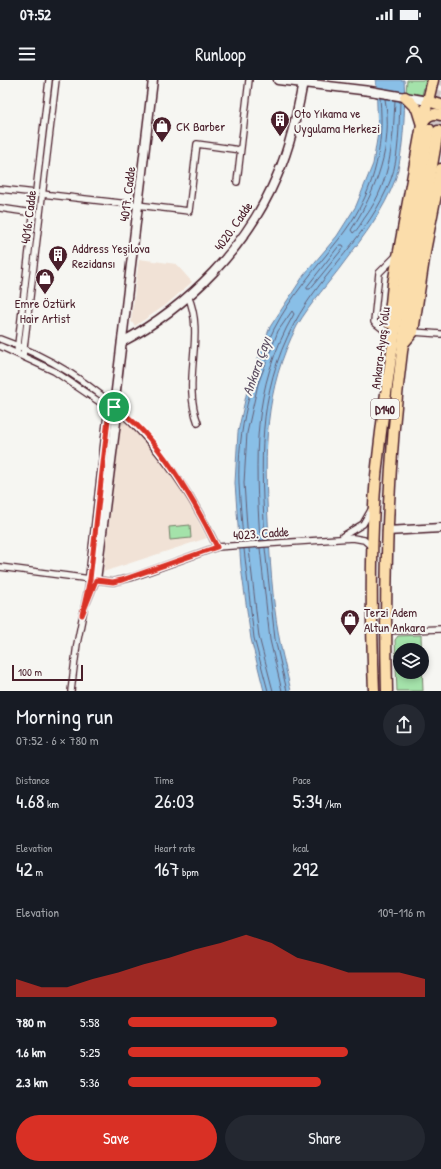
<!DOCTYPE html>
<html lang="en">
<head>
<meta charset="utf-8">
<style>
	:root { --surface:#171b24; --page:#242831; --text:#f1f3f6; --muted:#9ea1a6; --accent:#d93025 }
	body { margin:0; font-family:"Patrick Hand",sans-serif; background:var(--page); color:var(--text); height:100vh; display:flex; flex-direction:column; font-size:15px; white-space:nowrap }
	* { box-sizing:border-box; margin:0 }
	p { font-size:13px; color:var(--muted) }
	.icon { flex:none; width:22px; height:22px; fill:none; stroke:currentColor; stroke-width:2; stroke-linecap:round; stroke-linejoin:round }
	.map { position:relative; height:611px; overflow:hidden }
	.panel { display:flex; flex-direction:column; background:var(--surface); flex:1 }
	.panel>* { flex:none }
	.buttons { position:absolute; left:393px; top:563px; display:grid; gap:8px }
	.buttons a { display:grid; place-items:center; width:36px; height:36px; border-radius:50%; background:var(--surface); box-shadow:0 2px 6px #0003; font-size:20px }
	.scale { position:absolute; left:12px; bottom:10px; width:71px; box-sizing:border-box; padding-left:4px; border:2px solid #4a1f2b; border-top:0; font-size:11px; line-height:14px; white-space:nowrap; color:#4a1f2b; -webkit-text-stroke:3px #f6f6f2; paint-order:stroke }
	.pin { position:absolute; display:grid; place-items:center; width:34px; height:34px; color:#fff; margin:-17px; border:2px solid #fff; border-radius:50%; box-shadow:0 1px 4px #0007 }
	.round { display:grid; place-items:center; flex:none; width:42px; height:42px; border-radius:21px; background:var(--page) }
	.head { display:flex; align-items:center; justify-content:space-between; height:68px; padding:0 16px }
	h1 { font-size:22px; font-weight:600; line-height:30px }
	.metrics { display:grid; grid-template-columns:repeat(3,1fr); gap:6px; height:68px; padding:4px 16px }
	.metrics div { display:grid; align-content:center }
	.metrics b { font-size:20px; font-weight:600 }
	.metrics small { font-size:11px; font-weight:400 }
	.metrics p { font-size:11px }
	.chart { height:112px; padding:8px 16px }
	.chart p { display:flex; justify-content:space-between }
	.chart svg { width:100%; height:72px; margin-top:4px; fill:var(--accent); opacity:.7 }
	.cta { display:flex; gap:8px; margin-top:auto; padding:8px 16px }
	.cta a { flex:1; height:46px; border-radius:24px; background:var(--accent); color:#fff; font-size:16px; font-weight:600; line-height:46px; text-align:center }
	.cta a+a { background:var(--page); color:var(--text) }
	ul { padding:0 16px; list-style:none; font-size:13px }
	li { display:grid; grid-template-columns:64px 48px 1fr; align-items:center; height:30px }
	li i { height:10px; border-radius:5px; background:var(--accent) }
	.status { display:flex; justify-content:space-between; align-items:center; height:28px; padding:0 20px; background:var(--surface); direction:ltr }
	.status svg { height:11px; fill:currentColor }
	header { display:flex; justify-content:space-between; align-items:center; height:52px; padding:0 16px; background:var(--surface); font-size:18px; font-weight:600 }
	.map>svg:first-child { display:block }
	.built { fill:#f1e2d6 }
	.green { fill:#a4e2aa; stroke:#77806a; fill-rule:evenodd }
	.water { fill:#89bfe7; stroke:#707f9c }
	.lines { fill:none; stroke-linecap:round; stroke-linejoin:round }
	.shore { stroke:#635f76; stroke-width:1 }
	.highway-tunnel { stroke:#d4cbca; stroke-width:10; stroke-dasharray:10 5; stroke-linecap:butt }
	.street-casing { stroke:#4a1f2b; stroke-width:8 }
	.secondary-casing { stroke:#4a1f2b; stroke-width:11 }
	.highway-casing { stroke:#4a1f2b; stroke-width:13 }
	.street { stroke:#f6f6f2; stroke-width:5.5 }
	.secondary { stroke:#f6f6f2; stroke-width:8 }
	.highway { stroke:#fbddab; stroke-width:10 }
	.route-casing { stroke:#fff; stroke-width:8 }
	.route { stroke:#d93025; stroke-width:5 }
	.labels { text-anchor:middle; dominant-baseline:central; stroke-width:4; stroke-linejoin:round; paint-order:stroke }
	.shield { fill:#f6f6f2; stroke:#7e6067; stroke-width:1 }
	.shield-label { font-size:12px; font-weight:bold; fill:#4a1f2b }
	.poi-label { font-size:13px; fill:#4a1f2b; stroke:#f6f6f2; text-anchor:start }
	.street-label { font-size:13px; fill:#4a1f2b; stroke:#f6f6f2 }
	.water-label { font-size:14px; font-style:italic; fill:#5d4f63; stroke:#f6f6f2 }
</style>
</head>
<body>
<div class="status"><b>07:52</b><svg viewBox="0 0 49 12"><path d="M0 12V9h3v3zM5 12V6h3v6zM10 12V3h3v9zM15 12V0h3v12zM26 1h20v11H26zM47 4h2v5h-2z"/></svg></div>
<header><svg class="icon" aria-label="menu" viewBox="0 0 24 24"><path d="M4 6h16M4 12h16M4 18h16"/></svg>Runloop<svg class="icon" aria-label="person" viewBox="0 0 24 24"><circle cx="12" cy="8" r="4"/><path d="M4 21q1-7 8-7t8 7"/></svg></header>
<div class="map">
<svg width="441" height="611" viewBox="0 0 441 611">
	<rect width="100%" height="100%" fill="#f6f6f2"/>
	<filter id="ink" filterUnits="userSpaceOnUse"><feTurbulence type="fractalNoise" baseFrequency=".025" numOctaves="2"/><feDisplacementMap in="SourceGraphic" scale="8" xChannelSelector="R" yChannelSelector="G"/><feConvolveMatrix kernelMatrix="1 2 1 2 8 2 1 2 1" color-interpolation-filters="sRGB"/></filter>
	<g filter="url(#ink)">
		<g class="built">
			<polygon points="139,179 176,184 192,202 166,225 135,246 131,241"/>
			<polygon points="122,336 162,379 186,416 207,458 103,492"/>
		</g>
		<g class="green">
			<polygon points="407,0 426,0 422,15 406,13"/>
			<polygon points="190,445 191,458 170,460 169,447"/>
			<path d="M421 555 423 611H397L395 560 398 556ZM400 570H422V592H400Z"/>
		</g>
		<path class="water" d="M376 0H404C406 24 403 78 395 100 384 130 364 156 345 181 329 203 311 222 297 246 264 309 264 372 268 440 270 479 272 518 279 557 282 575 287 593 291 611H264L251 559 241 487 235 403 238 352 249 302 270 247 304 195 337 156 356 126 373 84 378 53Z"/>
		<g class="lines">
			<g class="shore">
				<path d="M385 19C394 65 376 111 351 150L353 153C358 150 362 141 366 136 391 101 393 62 395 20"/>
				<polygon points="340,165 343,165 344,167 310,209 307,209 307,207"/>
				<path d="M265 460C261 384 256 314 294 244 321 193 370 155 391 99 399 78 399 44 400 21"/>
				<path d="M248 461 244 403 247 353 258 304 278 251 292 231 294 234C251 309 255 378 260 460"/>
				<path d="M243 462C242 442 240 423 239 404 237 352 251 296 274 249 291 216 316 188 339 159 373 116 385 71 380 18"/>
				<polyline points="260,468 270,560 282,611"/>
				<polyline points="265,468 275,559 287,611"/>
				<polyline points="244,469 254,558 268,611"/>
				<polyline points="249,469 259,557 273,611"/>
			</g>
			<g class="highway-tunnel">
				<polyline points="429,49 440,0"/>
				<polyline points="438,51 441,39"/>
			</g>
			<defs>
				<g id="street">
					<polyline points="237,102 249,0"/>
					<polyline points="0,109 36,113"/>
					<polyline points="42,114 189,131 197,64 240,70"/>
					<polyline points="0,128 33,133"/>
					<path d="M188 216C206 256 181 299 198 343"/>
					<polyline points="413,252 441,254"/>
					<polyline points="388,253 374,242 379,193 397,175"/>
					<path d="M0 259C102 295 172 372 217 467"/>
					<polyline points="0,266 54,291 101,323 111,326"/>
					<polyline points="17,273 49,0"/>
					<polyline points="23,276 56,0"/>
					<polyline points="343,456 363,444 371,430"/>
					<polyline points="0,487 113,502 133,497 217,467 353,458 364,460 372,467"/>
					<polyline points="87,522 96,500"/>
					<polyline points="386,551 441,549"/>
					<polyline points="71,611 77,564 90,499"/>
				</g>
				<g id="secondary">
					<polyline points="278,0 370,11 428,21"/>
					<path d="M122 262C189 226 247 167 277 96 290 67 297 34 303 3"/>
					<polyline points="387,451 441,448"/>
					<polyline points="90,499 108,339 113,327"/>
					<polyline points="96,500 116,342 114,327 153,0"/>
				</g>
				<g id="highway">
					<polyline points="405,17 417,29 422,45"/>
					<polyline points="428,21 441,25"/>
					<polyline points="423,41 433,0"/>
					<path d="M389 243 393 204 422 45C425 36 432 32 441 35"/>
					<polyline points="402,265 413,252 426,166 441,89"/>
					<path d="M374 611C371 539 370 468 376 396 388 280 409 165 429 49"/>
					<path d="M387 611C384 495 388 379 403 263 412 192 426 122 438 51"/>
				</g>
			</defs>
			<use href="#street" class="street-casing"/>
			<use href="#secondary" class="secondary-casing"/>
			<use href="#highway" class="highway-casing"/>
			<use href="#street" class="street"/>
			<use href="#secondary" class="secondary"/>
			<use href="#highway" class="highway"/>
		</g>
	</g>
	<g class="lines" filter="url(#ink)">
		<defs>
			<path id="route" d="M114 327C156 352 196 424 217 467L122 500 113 502 96 500 82 535 90 499 108 339Z"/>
		</defs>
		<use href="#route" class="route-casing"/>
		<use href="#route" class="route"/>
	</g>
	<defs>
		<symbol id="building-pin" viewBox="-11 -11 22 30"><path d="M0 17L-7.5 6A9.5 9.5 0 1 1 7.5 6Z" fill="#4a1f2b" stroke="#f6f6f2"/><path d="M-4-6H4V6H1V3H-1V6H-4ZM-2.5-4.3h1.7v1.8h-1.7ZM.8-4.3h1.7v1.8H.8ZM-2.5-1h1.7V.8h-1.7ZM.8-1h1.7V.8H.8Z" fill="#fff"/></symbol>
		<symbol id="shop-pin" viewBox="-11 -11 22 30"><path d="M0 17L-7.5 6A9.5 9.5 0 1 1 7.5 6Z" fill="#4a1f2b" stroke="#f6f6f2"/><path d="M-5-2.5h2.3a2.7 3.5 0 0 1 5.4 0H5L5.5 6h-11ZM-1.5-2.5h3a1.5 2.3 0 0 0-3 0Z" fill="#fff"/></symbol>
	</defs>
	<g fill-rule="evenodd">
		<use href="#building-pin" x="269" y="29" width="22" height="30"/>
		<use href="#shop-pin" x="151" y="35" width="22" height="30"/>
		<use href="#building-pin" x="47" y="164" width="22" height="30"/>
		<use href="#shop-pin" x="34" y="187" width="22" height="30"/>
		<use href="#shop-pin" x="339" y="528" width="22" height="30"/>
	</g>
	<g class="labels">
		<rect class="shield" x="371" y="319" width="28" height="20" rx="3"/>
		<g class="shield-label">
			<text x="385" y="329">D140</text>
		</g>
		<g class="poi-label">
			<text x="294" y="33">Oto Yıkama ve<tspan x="294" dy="15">Uygulama Merkezi</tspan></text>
			<text x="176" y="46">CK Barber</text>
			<text x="72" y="168">Address Yeşilova<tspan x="72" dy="15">Rezidansı</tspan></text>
			<text x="45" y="223" text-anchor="middle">Emre Öztürk<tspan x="45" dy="15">Hair Artist</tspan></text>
			<text x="364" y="532">Terzi Adem<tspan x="364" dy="15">Altun Ankara</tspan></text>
		</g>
		<g class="street-label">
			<text transform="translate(127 114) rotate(-83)">4017. Cadde</text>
			<text transform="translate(28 137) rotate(-83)">4016. Cadde</text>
			<text transform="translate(233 146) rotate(-55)">4020. Cadde</text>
			<text transform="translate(380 268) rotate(-83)">Ankara-Ayaş Yolu</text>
			<text transform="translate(261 453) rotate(-4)">4023. Cadde</text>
		</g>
		<g class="water-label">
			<text transform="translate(256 286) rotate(-71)">Ankara Çayı</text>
		</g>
	</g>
</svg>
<div class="buttons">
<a><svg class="icon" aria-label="layers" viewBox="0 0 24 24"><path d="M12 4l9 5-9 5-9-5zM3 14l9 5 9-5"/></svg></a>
</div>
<div class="scale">100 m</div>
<div class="pin" style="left:114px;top:327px;background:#1e9e55"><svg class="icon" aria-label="arrive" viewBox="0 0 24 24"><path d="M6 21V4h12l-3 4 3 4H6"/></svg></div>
</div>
<section class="panel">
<div class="head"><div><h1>Morning run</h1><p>07:52 · 6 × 780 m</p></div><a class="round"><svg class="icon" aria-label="share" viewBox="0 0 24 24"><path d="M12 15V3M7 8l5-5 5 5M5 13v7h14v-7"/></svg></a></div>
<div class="metrics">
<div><p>Distance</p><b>4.68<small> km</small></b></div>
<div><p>Time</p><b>26:03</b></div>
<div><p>Pace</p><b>5:34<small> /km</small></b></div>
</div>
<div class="metrics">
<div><p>Elevation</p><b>42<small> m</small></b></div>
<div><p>Heart rate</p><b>167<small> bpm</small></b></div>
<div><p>kcal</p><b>292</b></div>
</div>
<div class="chart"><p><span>Elevation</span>109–116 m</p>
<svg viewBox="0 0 160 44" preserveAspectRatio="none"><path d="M0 44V33L10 38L20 38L30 33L40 29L50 24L60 20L70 15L80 11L90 6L100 11L110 20L120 24L130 29L140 29L150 29L160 33V44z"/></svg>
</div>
<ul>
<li><b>780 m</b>5:58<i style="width:50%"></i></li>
<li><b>1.6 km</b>5:25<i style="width:74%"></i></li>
<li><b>2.3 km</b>5:36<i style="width:65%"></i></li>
</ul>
<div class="cta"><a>Save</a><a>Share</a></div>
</section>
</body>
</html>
